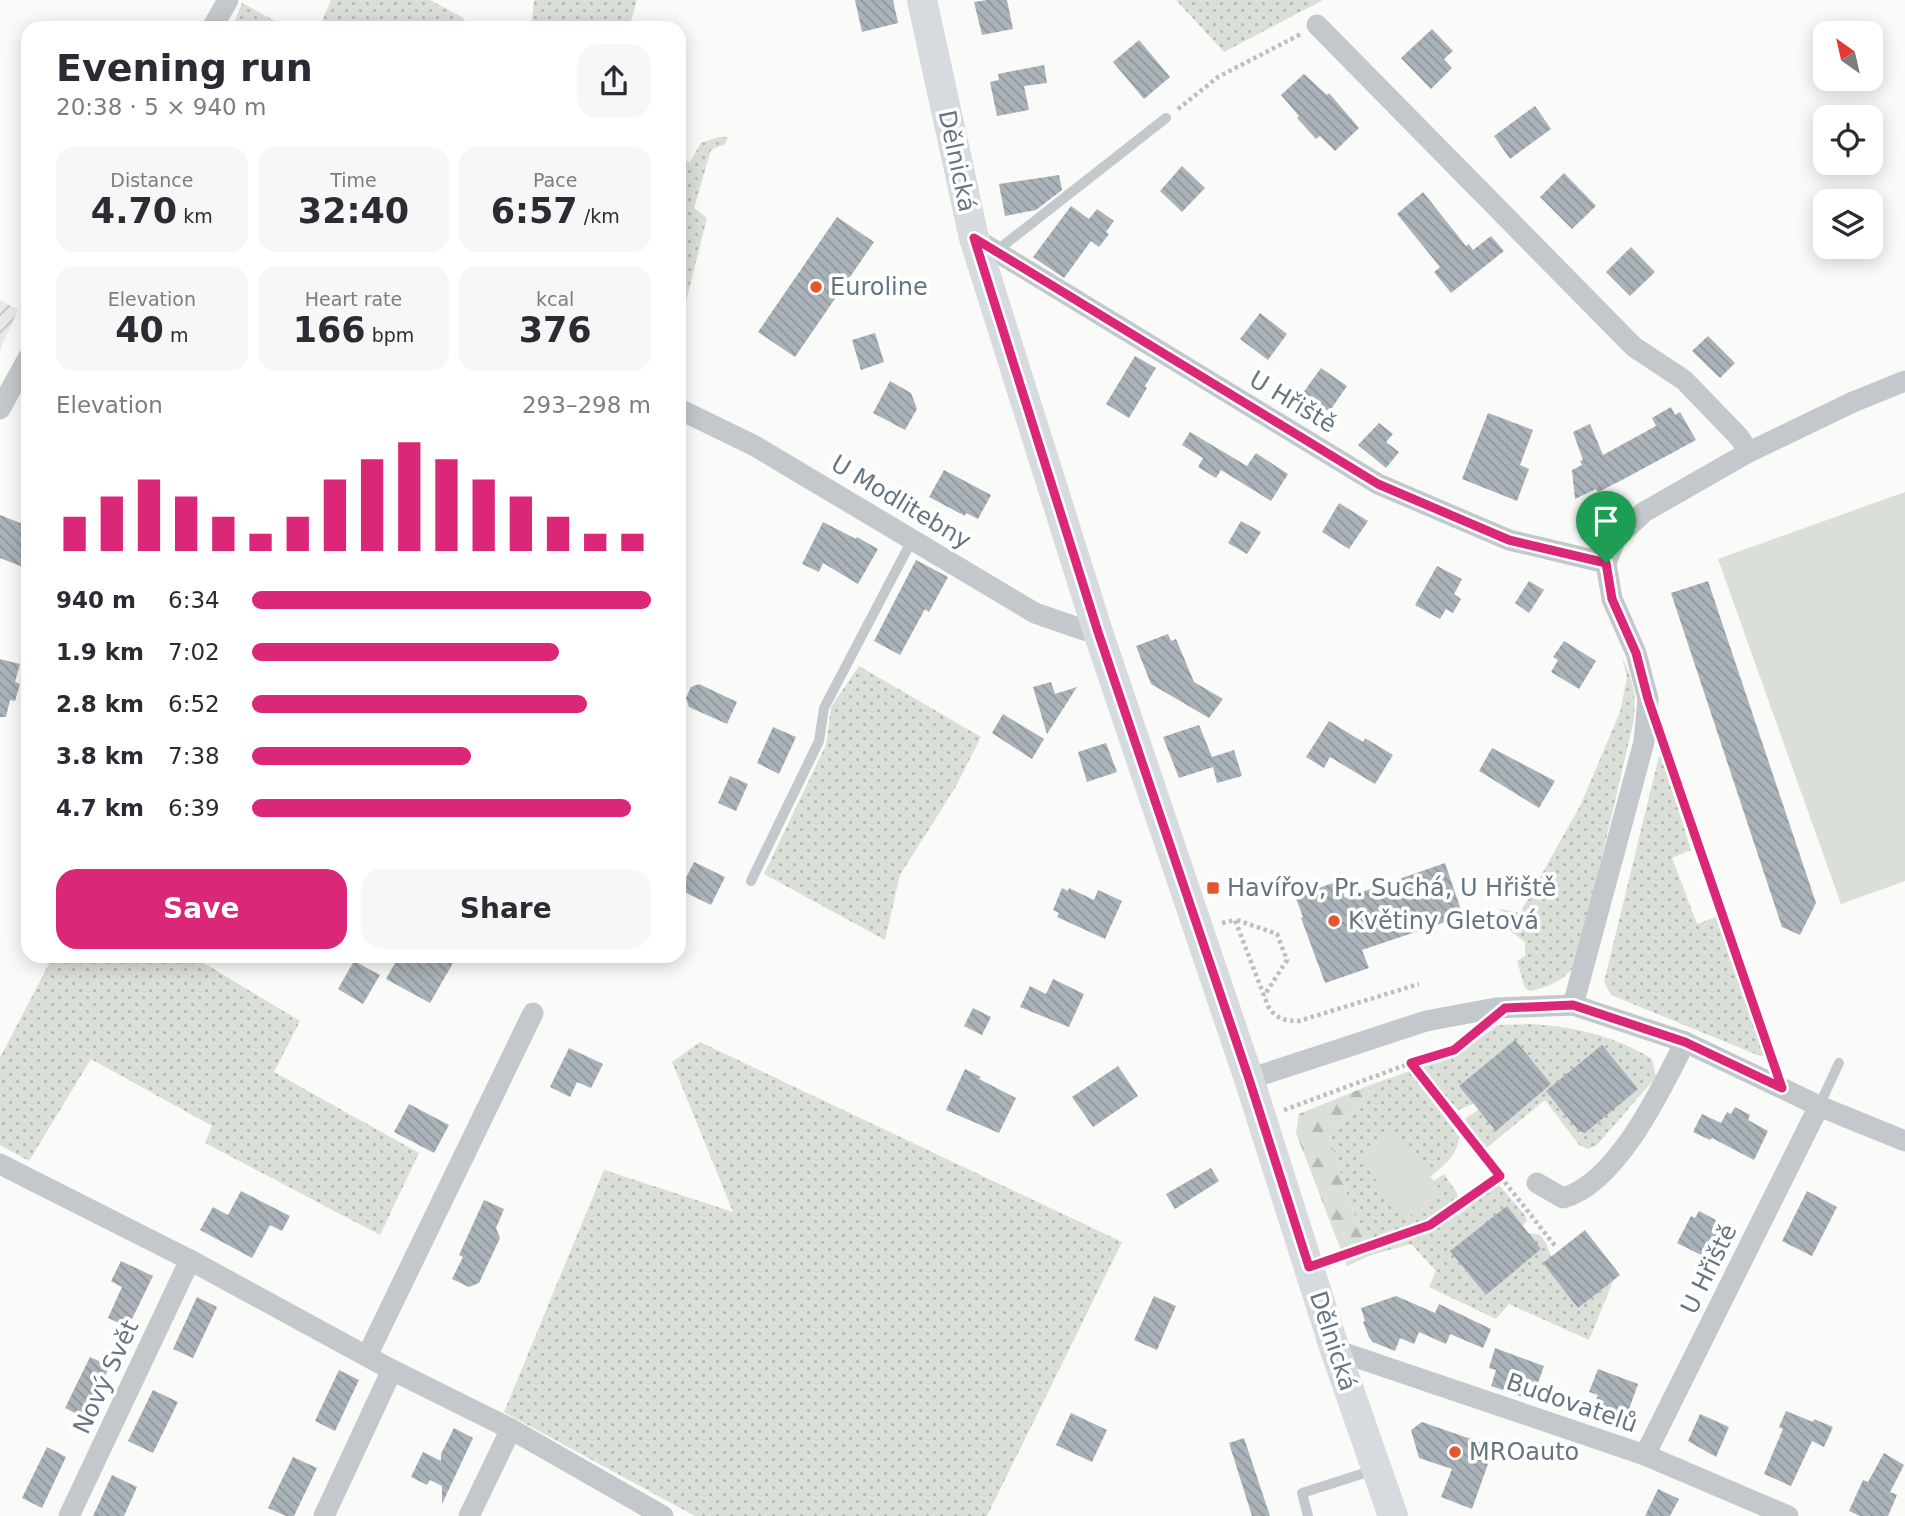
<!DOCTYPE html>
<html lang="en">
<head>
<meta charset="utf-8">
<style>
	:root { --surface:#fff; --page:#f7f7f7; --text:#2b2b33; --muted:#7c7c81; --accent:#db2777 }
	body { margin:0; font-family:"DejaVu Sans",sans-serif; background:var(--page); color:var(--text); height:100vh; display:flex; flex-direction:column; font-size:26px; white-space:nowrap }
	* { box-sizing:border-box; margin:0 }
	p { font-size:23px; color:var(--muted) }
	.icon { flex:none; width:38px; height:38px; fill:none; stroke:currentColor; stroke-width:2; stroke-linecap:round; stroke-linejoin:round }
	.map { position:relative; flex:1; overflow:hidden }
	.drawer { position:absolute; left:21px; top:21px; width:665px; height:942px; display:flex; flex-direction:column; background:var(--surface); border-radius:21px; box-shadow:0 4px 18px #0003 }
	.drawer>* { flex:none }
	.needle { width:46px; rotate:326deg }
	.buttons { position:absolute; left:1813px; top:21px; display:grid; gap:14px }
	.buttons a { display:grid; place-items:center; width:70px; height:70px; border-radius:14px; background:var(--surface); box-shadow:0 4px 18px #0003; font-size:35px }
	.pin { position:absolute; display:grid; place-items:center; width:60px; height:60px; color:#fff; margin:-72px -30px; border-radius:50% 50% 50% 0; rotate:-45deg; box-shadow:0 0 7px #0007 }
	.pin .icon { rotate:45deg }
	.round { display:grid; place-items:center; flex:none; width:74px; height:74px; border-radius:21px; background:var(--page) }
	.headline { display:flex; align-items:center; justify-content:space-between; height:119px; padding:0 35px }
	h1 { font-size:38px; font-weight:700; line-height:52px }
	.stats { display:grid; grid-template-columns:repeat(3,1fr); gap:10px; height:119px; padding:7px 35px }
	.stats div { display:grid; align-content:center; border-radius:18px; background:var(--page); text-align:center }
	.stats b { font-size:35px; font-weight:700 }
	.stats small { font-size:19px; font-weight:400 }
	.stats p { font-size:19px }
	.chart { height:196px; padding:14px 35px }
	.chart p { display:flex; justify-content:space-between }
	.chart svg { width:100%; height:126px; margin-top:7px; stroke:var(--accent); stroke-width:6 }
	.cta { display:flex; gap:14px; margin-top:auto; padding:14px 35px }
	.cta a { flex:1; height:80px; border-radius:21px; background:var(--accent); color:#fff; font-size:28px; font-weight:700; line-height:80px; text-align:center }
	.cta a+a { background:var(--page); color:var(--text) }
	ul { padding:0 35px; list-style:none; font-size:23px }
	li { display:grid; grid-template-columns:112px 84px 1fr; align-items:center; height:52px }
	li i { height:18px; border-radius:9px; background:var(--accent) }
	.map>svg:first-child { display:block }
	.industrial { fill:url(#industrial-furrows) }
	.grass { fill:url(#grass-dots) }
	.forest { fill:url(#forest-firs) }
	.pitch { fill:#dadfd7 }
	.building { fill:url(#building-back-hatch) }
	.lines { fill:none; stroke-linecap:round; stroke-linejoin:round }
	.path { stroke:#bbbfc2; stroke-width:4.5; stroke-dasharray:3.5 3.5; stroke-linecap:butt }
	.lane { stroke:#c3c8cc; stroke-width:10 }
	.street { stroke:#c3c8cc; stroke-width:21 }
	.secondary { stroke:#d6dbdf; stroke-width:30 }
	.route-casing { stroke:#fff; stroke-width:14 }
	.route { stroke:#db2777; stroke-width:9 }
	.poi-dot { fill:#e4572e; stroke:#fff; stroke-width:2.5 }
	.labels { text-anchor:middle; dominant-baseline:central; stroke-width:7; stroke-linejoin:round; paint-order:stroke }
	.street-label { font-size:24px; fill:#657683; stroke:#fff }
	.poi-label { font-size:24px; fill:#657683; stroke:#fff; text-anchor:start }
</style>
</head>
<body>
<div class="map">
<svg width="1905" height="1516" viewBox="0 0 1905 1516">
	<defs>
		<pattern id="industrial-furrows" width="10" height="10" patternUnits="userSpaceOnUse" patternTransform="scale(1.75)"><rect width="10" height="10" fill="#e8e9e9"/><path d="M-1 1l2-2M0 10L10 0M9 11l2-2" fill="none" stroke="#c0c1c2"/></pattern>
		<pattern id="grass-dots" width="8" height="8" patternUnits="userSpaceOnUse" patternTransform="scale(1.75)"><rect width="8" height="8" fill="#dadfd7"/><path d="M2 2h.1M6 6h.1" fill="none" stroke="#b4b9b4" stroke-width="1.8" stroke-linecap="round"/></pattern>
		<pattern id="forest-firs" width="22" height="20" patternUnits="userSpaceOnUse" patternTransform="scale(1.75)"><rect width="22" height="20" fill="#dadfd7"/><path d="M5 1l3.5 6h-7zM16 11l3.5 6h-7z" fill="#b4b9b4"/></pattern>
		<pattern id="building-back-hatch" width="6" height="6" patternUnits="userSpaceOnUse" patternTransform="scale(1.75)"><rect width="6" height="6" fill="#aab3b9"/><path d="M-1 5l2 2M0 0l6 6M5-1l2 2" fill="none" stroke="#8e969c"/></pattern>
	</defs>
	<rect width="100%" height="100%" fill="#fafaf8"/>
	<polygon class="industrial" points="0,300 18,310 0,350"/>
	<g class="grass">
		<polygon points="331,0 430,0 462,17 471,28 319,28"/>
		<polygon points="534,0 637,0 629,28 531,28"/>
		<polygon points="1176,0 1323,0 1224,52"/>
		<polygon points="242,3 244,4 288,28 232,28"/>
		<polygon points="719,137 728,137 725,144 711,150 694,208 707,218 679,329 679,158 690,162 701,143"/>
		<path d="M1622 657C1634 682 1637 696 1633 724L1578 959C1568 979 1552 986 1530 991L1525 988 1517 961 1525 956V942L1508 929 1500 909 1520 913 1580 806 1620 712 1627 677Z"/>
		<polygon points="859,666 981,737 955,788 900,875 885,940 764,874 826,745 831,707"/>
		<polygon points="1659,756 1662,758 1691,850 1672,858 1697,924 1716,917 1766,1051 1765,1056 1760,1056 1611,995 1604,982"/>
		<polygon points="53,956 192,956 300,1021 274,1072 419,1153 380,1235 205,1143 212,1126 91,1059 29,1161 0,1145 0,1058"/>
		<path d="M1530 1024C1571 1026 1616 1036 1652 1059L1656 1077 1597 1145 1588 1149 1579 1145 1545 1100 1484 1150 1465 1119 1481 1108 1476 1103 1458 1110 1425 1072 1423 1066 1428 1062 1453 1057 1498 1025Z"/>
		<polygon points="700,1042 1122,1242 987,1516 695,1516 504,1412 604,1170 733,1212 672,1062"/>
		<path d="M1410 1071 1459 1137C1458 1155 1444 1165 1430 1177L1434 1181 1444 1174 1457 1193 1458 1216 1491 1187 1499 1185 1525 1215 1527 1221 1520 1228 1526 1235 1529 1233 1540 1235 1546 1243 1551 1257 1614 1279 1589 1340 1509 1304 1496 1319 1429 1287 1436 1271 1411 1244 1371 1255 1349 1201 1327 1129 1366 1105 1370 1085Z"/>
	</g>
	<polygon class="forest" points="1370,1085 1366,1105 1327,1129 1349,1201 1371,1255 1347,1266 1296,1133 1299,1114"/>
	<g class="pitch">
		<polygon points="1905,492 1905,881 1841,904 1718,559"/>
		<polygon points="1392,1131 1441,1190 1406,1219 1359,1157"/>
	</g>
	<g class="building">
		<polygon points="855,0 893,0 898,23 862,32"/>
		<polygon points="987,0 1007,0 1013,29 982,35 974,2"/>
		<polygon points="1432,29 1453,51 1444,59 1452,68 1431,89 1401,58"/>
		<polygon points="1139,40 1170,77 1144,99 1113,62"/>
		<polygon points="1044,65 1047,83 1024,86 1029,110 997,116 990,82 999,80 998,74"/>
		<polygon points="1304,74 1327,95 1329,93 1359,128 1335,151 1320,136 1316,139 1297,118 1299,116 1281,95"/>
		<polygon points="1535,106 1551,129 1510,159 1494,136"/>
		<polygon points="1182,166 1205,188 1182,212 1160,191"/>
		<polygon points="1564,173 1596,206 1572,229 1540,197"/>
		<polygon points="1059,175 1062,190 1036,210 1005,216 999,184"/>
		<polygon points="1423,192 1466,246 1469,244 1473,250 1491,236 1504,251 1451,293 1434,272 1440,267 1397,214"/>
		<polygon points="1071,206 1089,219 1097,209 1114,221 1106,232 1109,234 1099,247 1091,241 1064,278 1033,257"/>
		<polygon points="837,217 874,242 795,357 758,332"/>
		<polygon points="1631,247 1655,272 1630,296 1606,272"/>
		<polygon points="1260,313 1287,334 1268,360 1240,339"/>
		<polygon points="875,333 884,362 861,370 852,340"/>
		<polygon points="1708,336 1735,363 1720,378 1692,351"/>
		<polygon points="1135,356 1156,368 1145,386 1147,388 1129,418 1106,404"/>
		<polygon points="1321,368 1347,386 1329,412 1303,393"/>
		<polygon points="890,381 911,393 917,409 905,430 873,413"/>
		<polygon points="1671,407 1675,415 1680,412 1696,440 1622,480 1598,492 1596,489 1575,499 1572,470 1582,465 1580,461 1583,460 1573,432 1590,424 1603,455 1656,426 1652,418"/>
		<polygon points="1488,413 1533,430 1520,465 1529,469 1517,501 1462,479"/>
		<polygon points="1379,423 1393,434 1386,442 1399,452 1386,468 1358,445"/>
		<polygon points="1190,432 1247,466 1256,453 1288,474 1271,501 1221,470 1216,478 1198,467 1203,458 1182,445"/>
		<polygon points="944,470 991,495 978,519 966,513 965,516 929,497"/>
		<polygon points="1339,503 1368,521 1349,549 1322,532"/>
		<polygon points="0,515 28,526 28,569 0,558"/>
		<polygon points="1241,521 1261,532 1247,554 1228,543"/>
		<polygon points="823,522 856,539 857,537 878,549 858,584 823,563 819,572 802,564"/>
		<polygon points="916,560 948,577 929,612 925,609 900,655 874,641"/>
		<polygon points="1437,566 1462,579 1454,594 1461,599 1453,613 1446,609 1440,619 1415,605"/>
		<polygon points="1529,581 1544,590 1529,613 1515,603"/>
		<polygon points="1708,581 1816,903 1800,935 1782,927 1671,593"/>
		<polygon points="1168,634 1171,641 1176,639 1194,682 1223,699 1209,718 1151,684 1136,646"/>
		<polygon points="1564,641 1596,661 1579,689 1551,672 1558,660 1553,657"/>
		<polygon points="0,659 20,664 15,682 20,684 15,701 10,700 6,717 0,717"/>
		<polygon points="1051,682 1055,694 1077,687 1047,734 1033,687"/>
		<polygon points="699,684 737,702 727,724 689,707 686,698 691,687"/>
		<polygon points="1003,714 1044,739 1032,759 992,733"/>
		<polygon points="1329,721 1363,742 1365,738 1393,755 1375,784 1330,757 1324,768 1306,757"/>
		<polygon points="1199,725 1212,757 1234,750 1242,776 1217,783 1213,767 1179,778 1163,737"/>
		<polygon points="773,727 796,737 779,774 757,763"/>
		<polygon points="1106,743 1117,772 1087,782 1078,752"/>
		<polygon points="1492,748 1555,781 1539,808 1479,771"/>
		<polygon points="730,776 748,784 736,811 718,803"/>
		<polygon points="694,862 725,877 711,905 680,890"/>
		<polygon points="1445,863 1463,916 1362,950 1369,968 1325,983 1301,918 1303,917 1295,896 1339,881 1345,898"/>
		<polygon points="1062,888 1068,891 1069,888 1094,900 1098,890 1122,901 1105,939 1057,917 1059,913 1053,910"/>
		<polygon points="399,956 457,956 430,1003 386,979"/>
		<polygon points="354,961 380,975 363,1004 338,989"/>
		<polygon points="1053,979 1084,994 1069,1027 1020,1007 1030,986 1046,994"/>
		<polygon points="973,1008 991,1017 982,1035 964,1026"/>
		<polygon points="1515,1040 1551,1084 1496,1131 1459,1086"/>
		<polygon points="1602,1045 1638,1089 1585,1133 1578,1130 1546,1091"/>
		<polygon points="569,1048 603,1064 591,1088 577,1082 570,1097 550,1087"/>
		<polygon points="1118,1066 1138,1096 1093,1127 1072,1097"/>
		<polygon points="965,1069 981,1077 979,1079 1016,1098 999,1133 946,1110"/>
		<polygon points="409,1104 449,1125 434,1153 394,1132"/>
		<polygon points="1735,1107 1750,1115 1748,1120 1768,1131 1754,1160 1712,1138 1710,1140 1693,1132 1702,1114 1721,1123 1727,1112 1731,1114"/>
		<polygon points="1211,1168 1219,1181 1175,1209 1166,1194"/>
		<polygon points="241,1191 290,1216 282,1231 270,1225 252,1258 200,1230 213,1207 228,1215"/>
		<polygon points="1807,1191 1837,1207 1812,1256 1782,1241"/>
		<polygon points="484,1200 504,1209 496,1228 500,1238 479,1283 469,1287 452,1279 463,1257 459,1255"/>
		<polygon points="1507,1206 1541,1249 1486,1295 1450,1251"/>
		<polygon points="1699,1211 1716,1220 1713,1226 1719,1229 1705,1257 1677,1243 1691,1216 1695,1218"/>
		<polygon points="1585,1230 1620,1275 1578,1308 1543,1263"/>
		<polygon points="121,1261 153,1276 128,1327 108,1318 122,1287 111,1281"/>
		<polygon points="1154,1296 1176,1306 1157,1350 1134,1340"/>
		<polygon points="1396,1296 1435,1313 1439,1304 1491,1329 1483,1348 1450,1334 1446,1344 1419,1332 1414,1344 1400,1338 1395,1351 1373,1342 1369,1337 1363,1322 1365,1321 1361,1308"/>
		<polygon points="197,1297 217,1307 193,1358 173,1349"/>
		<polygon points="1495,1348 1544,1366 1532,1400 1491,1386 1496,1370 1489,1368"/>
		<polygon points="90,1357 110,1366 85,1418 65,1408"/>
		<polygon points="1598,1369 1638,1384 1627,1415 1595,1403 1598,1395 1589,1392"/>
		<polygon points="339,1370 359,1380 335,1431 315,1421"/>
		<polygon points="153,1390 178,1402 153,1453 128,1441"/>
		<polygon points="1786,1411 1813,1422 1814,1419 1833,1427 1824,1447 1812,1441 1791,1486 1764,1474 1783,1429 1779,1427"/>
		<polygon points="1071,1413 1107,1430 1092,1462 1056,1445"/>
		<polygon points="1700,1414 1729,1427 1716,1457 1688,1441"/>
		<polygon points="1422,1422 1494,1447 1472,1509 1441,1497 1452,1469 1419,1458 1411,1430"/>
		<polygon points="454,1428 473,1438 442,1504 442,1486 430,1480 427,1485 411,1477 423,1452 441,1461 441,1454"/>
		<polygon points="1244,1438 1270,1516 1252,1516 1229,1443"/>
		<polygon points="47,1447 66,1457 42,1508 22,1498"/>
		<polygon points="1884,1453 1904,1465 1890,1492 1897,1495 1888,1516 1860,1516 1849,1511 1863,1480 1868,1482"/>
		<polygon points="293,1457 317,1468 294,1516 286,1516 268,1508"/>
		<polygon points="112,1475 137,1487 124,1516 93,1516"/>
		<polygon points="1658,1489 1679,1499 1670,1516 1645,1516"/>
	</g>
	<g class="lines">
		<g class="path">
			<polyline points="1178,109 1218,77 1301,34"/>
			<polyline points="1237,920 1277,934 1287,960 1264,996"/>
			<path d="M1222 923 1235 920 1268 1006C1276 1019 1285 1021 1299 1021L1419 984"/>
			<polyline points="1411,1063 1454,1050 1473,1034"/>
			<polyline points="1284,1110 1411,1063 1556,1247"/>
			<polyline points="1330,1260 1430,1225 1500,1176"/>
		</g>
		<g class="lane">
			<polyline points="995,252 1166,118"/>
			<polyline points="1653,712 1781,1087"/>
			<polyline points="751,881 819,741 824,708 912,540"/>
			<polyline points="1819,1106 1839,1063"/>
			<polyline points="1308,1516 1302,1493 1374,1470"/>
		</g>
		<g class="street">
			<polyline points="1317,25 1634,347 1684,380 1739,437 1749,452"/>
			<polyline points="212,28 228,0"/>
			<polyline points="974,238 1378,484 1509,540 1606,563"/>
			<polyline points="0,409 28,358"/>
			<polyline points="679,409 755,446 1035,613 1084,630 1098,632"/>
			<polyline points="1573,1005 1644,742 1648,699 1636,653 1612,599 1606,563 1616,538 1644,512 1749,452 1853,402 1905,381"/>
			<polyline points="1249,1079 1426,1021 1496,1008 1573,1005 1685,1042 1819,1106 1905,1141"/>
			<polyline points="0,1164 190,1260 392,1370 511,1429 663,1516"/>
			<path d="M1537 1183 1563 1198C1617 1183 1661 1090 1685 1042"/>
			<polyline points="1335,1350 1645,1455 1788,1516"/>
			<polyline points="367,1356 533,1013"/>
			<polyline points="1645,1455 1819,1106"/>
			<polyline points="69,1516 190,1260"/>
			<polyline points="324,1516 392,1370"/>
			<polyline points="469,1516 511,1429"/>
		</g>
		<polyline class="secondary" points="922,0 974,238 1098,632 1249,1079 1335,1350 1393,1516"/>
	</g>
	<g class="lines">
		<defs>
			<polygon id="route" points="974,238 1378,484 1509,540 1606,563 1612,599 1636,653 1648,699 1782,1088 1685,1042 1573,1005 1505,1008 1454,1050 1411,1063 1500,1176 1430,1225 1309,1267 1249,1079 1098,632"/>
		</defs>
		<use href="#route" class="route-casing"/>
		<use href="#route" class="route"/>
	</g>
	<g class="poi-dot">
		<circle cx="816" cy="287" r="7"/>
		<rect x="1206" y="881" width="14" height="14" rx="3.5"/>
		<circle cx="1334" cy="921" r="7"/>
		<circle cx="1455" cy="1452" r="7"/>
	</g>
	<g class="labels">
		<g class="street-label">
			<text transform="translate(957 161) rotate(78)">Dělnická</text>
			<text transform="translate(1293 402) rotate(31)">U Hřiště</text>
			<text transform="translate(901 502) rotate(31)">U Modlitebny</text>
			<text transform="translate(1709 1269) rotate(-64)">U Hřiště</text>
			<text transform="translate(1333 1341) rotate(72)">Dělnická</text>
			<text transform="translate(106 1377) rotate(-65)">Nový Svět</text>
			<text transform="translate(1572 1403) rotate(19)">Budovatelů</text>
		</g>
		<g class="poi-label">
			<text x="830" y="287">Euroline</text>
			<text x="1227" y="888">Havířov, Pr. Suchá, U Hřiště</text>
			<text x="1348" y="921">Květiny Gletová</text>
			<text x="1469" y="1452">MROauto</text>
		</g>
	</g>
</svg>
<div class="buttons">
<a><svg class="needle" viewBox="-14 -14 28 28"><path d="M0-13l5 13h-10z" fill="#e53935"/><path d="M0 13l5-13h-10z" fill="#7c7c81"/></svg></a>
<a><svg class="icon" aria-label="locate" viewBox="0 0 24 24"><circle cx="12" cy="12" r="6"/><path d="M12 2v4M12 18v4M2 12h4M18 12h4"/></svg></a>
<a><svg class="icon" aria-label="layers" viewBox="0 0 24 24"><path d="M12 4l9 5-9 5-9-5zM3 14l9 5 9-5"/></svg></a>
</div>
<div class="pin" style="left:1606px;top:563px;background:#1e9e55"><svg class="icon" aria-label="arrive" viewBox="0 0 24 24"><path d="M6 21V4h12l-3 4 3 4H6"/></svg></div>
<section class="drawer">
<div class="headline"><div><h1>Evening run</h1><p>20:38 · 5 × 940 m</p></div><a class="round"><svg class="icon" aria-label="share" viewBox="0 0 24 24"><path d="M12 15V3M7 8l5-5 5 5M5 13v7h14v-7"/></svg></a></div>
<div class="stats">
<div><p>Distance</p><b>4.70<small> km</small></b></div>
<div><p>Time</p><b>32:40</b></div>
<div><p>Pace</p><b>6:57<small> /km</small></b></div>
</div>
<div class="stats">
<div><p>Elevation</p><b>40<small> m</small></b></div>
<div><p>Heart rate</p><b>166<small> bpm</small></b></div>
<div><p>kcal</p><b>376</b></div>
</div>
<div class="chart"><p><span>Elevation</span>293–298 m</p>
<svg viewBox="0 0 160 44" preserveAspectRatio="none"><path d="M5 44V32M15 44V25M25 44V19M35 44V25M45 44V32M55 44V38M65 44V32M75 44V19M85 44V12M95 44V6M105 44V12M115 44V19M125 44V25M135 44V32M145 44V38M155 44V38"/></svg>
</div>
<ul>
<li><b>940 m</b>6:34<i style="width:100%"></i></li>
<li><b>1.9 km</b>7:02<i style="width:77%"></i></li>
<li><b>2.8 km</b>6:52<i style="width:84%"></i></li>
<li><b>3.8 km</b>7:38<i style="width:55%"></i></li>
<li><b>4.7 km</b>6:39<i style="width:95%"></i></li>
</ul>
<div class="cta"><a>Save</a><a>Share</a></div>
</section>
</div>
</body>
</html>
